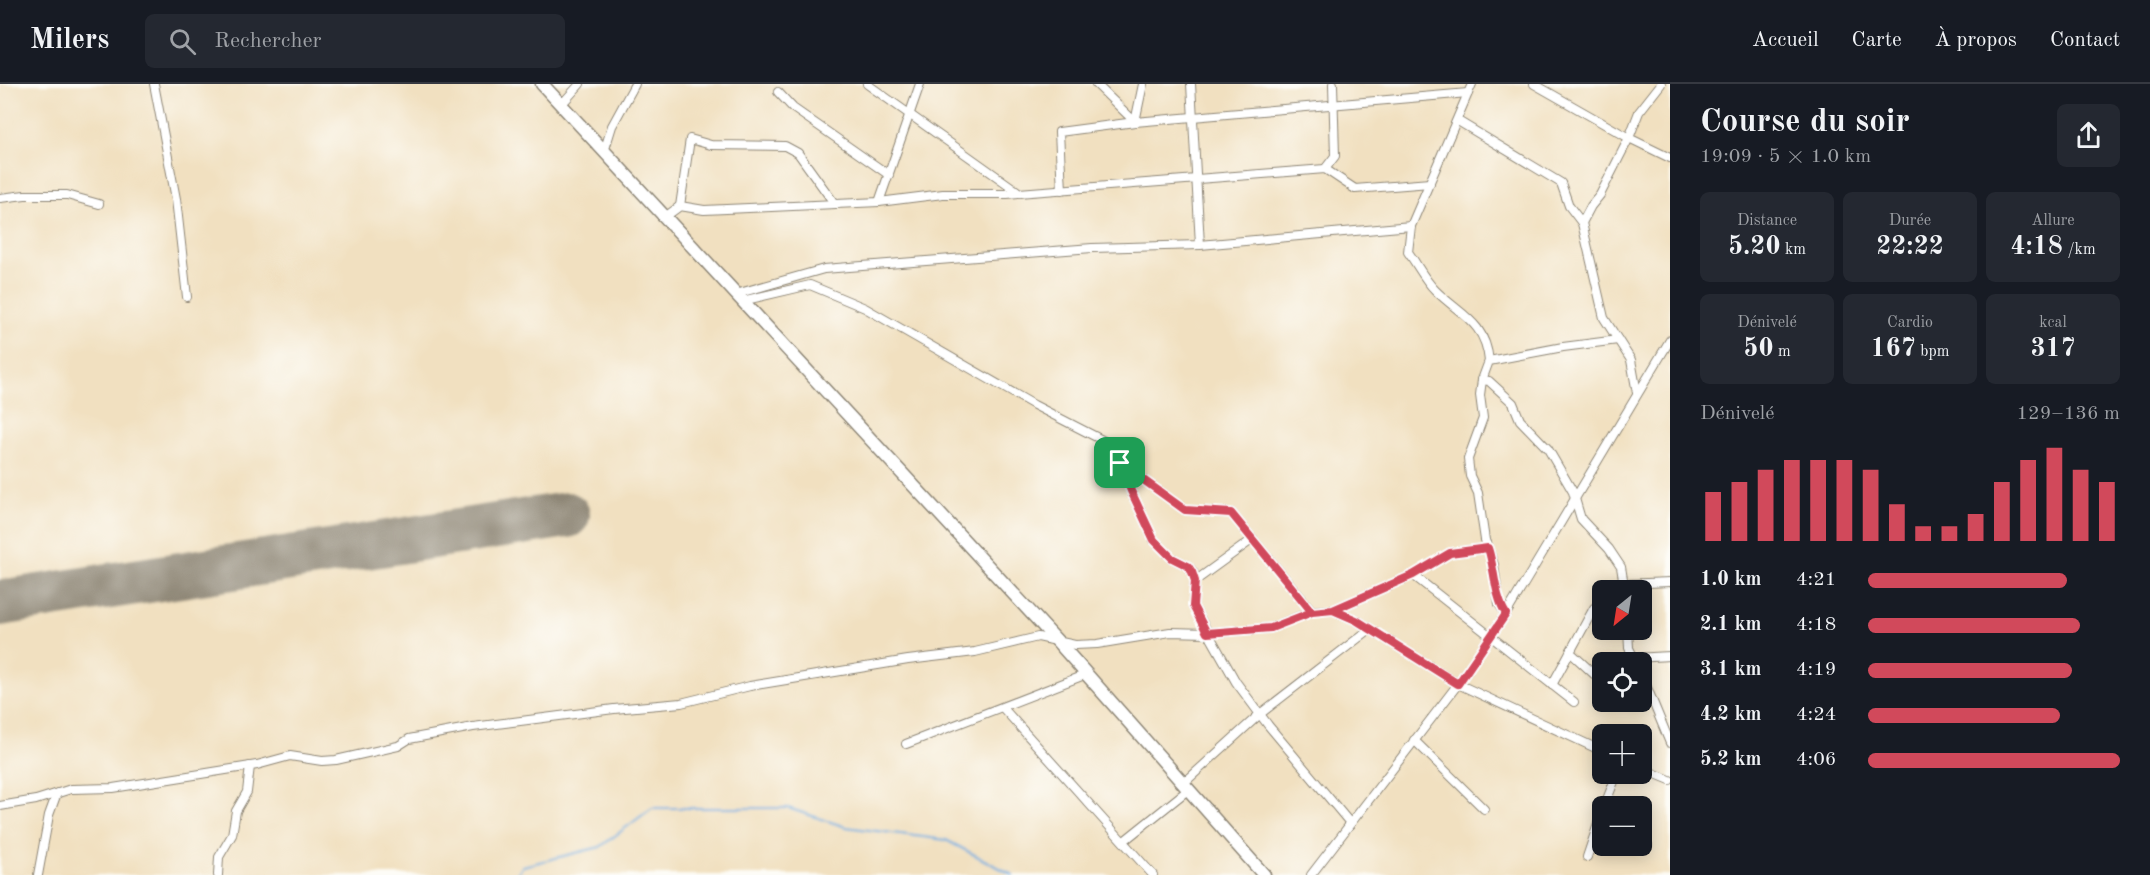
<!DOCTYPE html>
<html lang="fr">
<head>
<meta charset="utf-8">
<style>
	:root { --surface:#171b24; --page:#242831; --text:#f1f3f6; --muted:#9ea1a6; --line:#363941; --accent:#d1495b }
	body { margin:0; font-family:"Old Standard TT",serif; background:var(--page); color:var(--text); height:100vh; display:flex; flex-direction:column; font-size:22px; white-space:nowrap }
	* { box-sizing:border-box; margin:0 }
	p { font-size:20px; color:var(--muted) }
	.icon { flex:none; width:33px; height:33px; fill:none; stroke:currentColor; stroke-width:2; stroke-linecap:round; stroke-linejoin:round }
	.map { position:relative; flex:1; overflow:hidden }
	.side { display:flex; flex-direction:column; background:var(--surface); width:480px }
	.side>* { flex:none }
	.needle { width:39px; rotate:210deg }
	.buttons { position:absolute; left:1592px; top:496px; display:grid; gap:12px }
	.buttons a { display:grid; place-items:center; width:60px; height:60px; border-radius:9px; background:var(--surface); box-shadow:0 3px 15px #0003; font-size:30px }
	.pin { position:absolute; display:grid; place-items:center; width:51px; height:51px; color:#fff; margin:-26px; border-radius:12px; box-shadow:0 3px 9px #0006 }
	.round { display:grid; place-items:center; flex:none; width:63px; height:63px; border-radius:9px; background:var(--page) }
	.summary { display:flex; align-items:center; justify-content:space-between; height:102px; padding:0 30px }
	h1 { font-size:33px; font-weight:700; line-height:45px }
	.metrics { display:grid; grid-template-columns:repeat(3,1fr); gap:9px; height:102px; padding:6px 30px }
	.metrics div { display:grid; align-content:center; border-radius:9px; background:var(--page); text-align:center }
	.metrics b { font-size:26px; font-weight:700 }
	.metrics small { font-size:16px; font-weight:400 }
	.metrics p { font-size:16px }
	.chart { height:168px; padding:12px 30px }
	.chart p { display:flex; justify-content:space-between }
	.chart svg { width:100%; height:108px; margin-top:6px; stroke:var(--accent); stroke-width:6 }
	ul { padding:0 30px; list-style:none; font-size:20px }
	li { display:grid; grid-template-columns:96px 72px 1fr; align-items:center; height:45px }
	li i { height:15px; border-radius:8px; background:var(--accent) }
	header { display:flex; align-items:center; gap:36px; box-sizing:border-box; height:84px; padding:0 30px; background:var(--surface); border-bottom:2px solid var(--line) }
	header strong { font-size:28px }
	nav { display:flex; gap:33px; margin-inline-start:auto; font-size:21px }
	.search { width:420px; height:54px; background:var(--page); display:flex; align-items:center; gap:15px; box-sizing:border-box; padding:0 21px; border-radius:9px; color:var(--muted); font-size:22px }
	main { display:flex; flex:1; min-height:0 }
	.map>svg:first-child { display:block }
	.lines { fill:none; stroke-linecap:round; stroke-linejoin:round }
	.stream { stroke:#6eabe0; stroke-width:2 }
	.runway { stroke:#8e8676; stroke-width:46 }
	.minor-casing { stroke:#8e8676; stroke-width:10 }
	.trunk-casing { stroke:#8e8676; stroke-width:15 }
	.minor { stroke:#fff; stroke-width:8 }
	.trunk { stroke:#fff; stroke-width:12 }
	.route-casing { stroke:#fff; stroke-width:12 }
	.route { stroke:#d1495b; stroke-width:8 }
</style>
</head>
<body>
<header>
<strong>Milers</strong>
<div class="search"><svg class="icon" aria-label="search" viewBox="0 0 24 24"><circle cx="10" cy="10" r="6"/><path d="M15 15l6 6"/></svg>Rechercher</div>
<nav><a>Accueil</a><a>Carte</a><a>À propos</a><a>Contact</a></nav>
</header>
<main>
<div class="map">
<svg width="1670" height="791" viewBox="0 0 1670 791">
	<rect width="100%" height="100%" fill="#fdfcf7"/>
	<filter id="ink" filterUnits="userSpaceOnUse"><feTurbulence type="fractalNoise" baseFrequency=".0167" numOctaves="2"/><feDisplacementMap in="SourceGraphic" scale="12" xChannelSelector="R" yChannelSelector="G"/><feConvolveMatrix kernelMatrix="1 2 1 2 8 2 1 2 1" color-interpolation-filters="sRGB"/></filter>
	<filter id="wash" filterUnits="userSpaceOnUse"><feTurbulence type="fractalNoise" baseFrequency=".008" numOctaves="4" result="noise"/><feDisplacementMap in="SourceGraphic" scale="24" xChannelSelector="R" yChannelSelector="G"/><feGaussianBlur stdDeviation="1.35" result="paint"/><feColorMatrix in="noise" values="0 0 0 0 0 0 0 0 0 0 0 0 0 0 0 0 0 1.4 0 .05"/><feComposite in="paint" operator="in"/></filter>
	<g filter="url(#wash)">
		<rect width="100%" height="100%" fill="#f1e0c0"/>
		<g class="lines">
			<polyline class="stream" points="516,791 523,782 600,763 652,724 788,724 846,743 946,756 1013,791"/>
			<polyline class="runway" points="0,519 567,431"/>
		</g>
	</g>
	<g filter="url(#ink)">
		<g class="lines">
			<defs>
				<g id="minor">
					<polyline points="154,0 176,115 187,213"/>
					<polyline points="867,0 1020,109"/>
					<polyline points="1096,0 1135,38"/>
					<polyline points="1191,0 1200,161"/>
					<path d="M1472 0 1411 142 1408 168C1417 180 1424 195 1435 206 1460 231 1485 237 1489 277"/>
					<polyline points="1534,0 1629,54 1670,74"/>
					<polyline points="778,8 793,24 889,91"/>
					<polyline points="561,21 580,0"/>
					<polyline points="1458,37 1561,99 1569,122 1582,139 1604,234 1631,276 1637,309"/>
					<polyline points="1135,38 1143,0"/>
					<polyline points="604,68 612,42 635,0"/>
					<polyline points="1325,85 1335,72 1333,0"/>
					<polyline points="1062,106 1059,48 1135,38 1468,9"/>
					<polyline points="0,114 25,111 67,111 99,120"/>
					<polyline points="879,118 920,0"/>
					<polyline points="680,122 690,55 711,61 785,62 798,69 834,119"/>
					<polyline points="665,133 680,122 704,126 879,118 943,110 1007,110 1325,85 1355,105 1430,99"/>
					<polyline points="1582,139 1591,122 1600,111 1629,54 1639,28 1661,0"/>
					<polyline points="736,210 824,185 1092,164 1200,161 1411,142"/>
					<polyline points="742,217 810,201 865,224 1034,321 1108,359 1120,379 1131,407 1154,456 1172,474 1188,482 1193,488 1195,497 1193,522 1236,598 1268,641 1350,739"/>
					<polyline points="1482,296 1489,297 1513,319 1520,336 1548,365 1573,408 1581,435 1609,465 1621,483 1625,507"/>
					<polyline points="1120,379 1185,426 1231,429 1312,527"/>
					<polyline points="1413,491 1574,618"/>
					<polyline points="1195,497 1253,455"/>
					<polyline points="1615,507 1624,500 1670,498"/>
					<polyline points="1333,526 1413,491 1450,469 1488,464"/>
					<polyline points="1506,530 1499,520 1494,481 1485,456 1478,409 1470,392 1468,375 1483,334 1480,311 1482,296 1489,277 1563,263 1618,256"/>
					<polyline points="1628,546 1629,564 1636,578"/>
					<polyline points="1570,568 1595,591"/>
					<polyline points="1634,574 1670,572"/>
					<polyline points="1641,589 1670,659"/>
					<polyline points="1552,601 1594,524 1602,518"/>
					<polyline points="1003,624 1153,791"/>
					<polyline points="1414,656 1484,725"/>
					<polyline points="906,660 1087,590"/>
					<polyline points="1641,684 1670,696"/>
					<polyline points="1184,699 1260,630 1370,545"/>
					<polyline points="0,722 36,716 71,705 113,704 257,681 290,672 322,677 336,676 398,662 409,655 473,643 614,625 681,619 750,602 908,576 975,568 1038,553 1075,561 1097,560 1170,548 1207,549 1271,544 1312,527 1333,526 1356,536 1458,600 1602,667"/>
					<polyline points="1604,723 1617,690"/>
					<polyline points="1602,729 1598,740 1602,742"/>
					<polyline points="1124,757 1189,705"/>
					<polyline points="1641,758 1648,761"/>
					<polyline points="1587,773 1598,740"/>
					<polyline points="38,791 49,731 57,709"/>
					<polyline points="218,791 219,773 232,751 236,727 247,708 250,682"/>
					<polyline points="1311,791 1458,600 1506,530 1670,256"/>
				</g>
				<polyline id="trunk" points="542,0 1059,559 1264,791"/>
			</defs>
			<use href="#minor" class="minor-casing"/>
			<use href="#trunk" class="trunk-casing"/>
			<use href="#minor" class="minor"/>
			<use href="#trunk" class="trunk"/>
		</g>
	</g>
	<g class="lines" filter="url(#ink)">
		<defs>
			<path id="route" d="M1120 379 1131 407 1154 456 1172 474 1188 482 1192 488 1195 497 1193 522 1207 549 1271 544 1312 528 1333 526 1413 491 1450 469 1488 464C1495 485 1494 511 1506 530L1458 600 1356 536 1333 526 1312 528 1231 429 1185 426 1120 379"/>
		</defs>
		<use href="#route" class="route-casing"/>
		<use href="#route" class="route"/>
	</g>
</svg>
<div class="buttons">
<a><svg class="needle" viewBox="-14 -14 28 28"><path d="M0-13l5 13h-10z" fill="#e53935"/><path d="M0 13l5-13h-10z" fill="#9ea1a6"/></svg></a>
<a><svg class="icon" aria-label="locate" viewBox="0 0 24 24"><circle cx="12" cy="12" r="6"/><path d="M12 2v4M12 18v4M2 12h4M18 12h4"/></svg></a>
<a>+</a>
<a>−</a>
</div>
<div class="pin" style="left:1120px;top:379px;background:#1e9e55"><svg class="icon" aria-label="arrive" viewBox="0 0 24 24"><path d="M6 21V4h12l-3 4 3 4H6"/></svg></div>
</div>
<section class="side">
<div class="summary"><div><h1>Course du soir</h1><p>19:09 · 5 × 1.0 km</p></div><a class="round"><svg class="icon" aria-label="share" viewBox="0 0 24 24"><path d="M12 15V3M7 8l5-5 5 5M5 13v7h14v-7"/></svg></a></div>
<div class="metrics">
<div><p>Distance</p><b>5.20<small> km</small></b></div>
<div><p>Durée</p><b>22:22</b></div>
<div><p>Allure</p><b>4:18<small> /km</small></b></div>
</div>
<div class="metrics">
<div><p>Dénivelé</p><b>50<small> m</small></b></div>
<div><p>Cardio</p><b>167<small> bpm</small></b></div>
<div><p>kcal</p><b>317</b></div>
</div>
<div class="chart"><p><span>Dénivelé</span>129–136 m</p>
<svg viewBox="0 0 160 44" preserveAspectRatio="none"><path d="M5 44V24M15 44V20M25 44V15M35 44V11M45 44V11M55 44V11M65 44V15M75 44V29M85 44V38M95 44V38M105 44V33M115 44V20M125 44V11M135 44V6M145 44V15M155 44V20"/></svg>
</div>
<ul>
<li><b>1.0 km</b>4:21<i style="width:79%"></i></li>
<li><b>2.1 km</b>4:18<i style="width:84%"></i></li>
<li><b>3.1 km</b>4:19<i style="width:81%"></i></li>
<li><b>4.2 km</b>4:24<i style="width:76%"></i></li>
<li><b>5.2 km</b>4:06<i style="width:100%"></i></li>
</ul>
</section>
</main>
</body>
</html>
